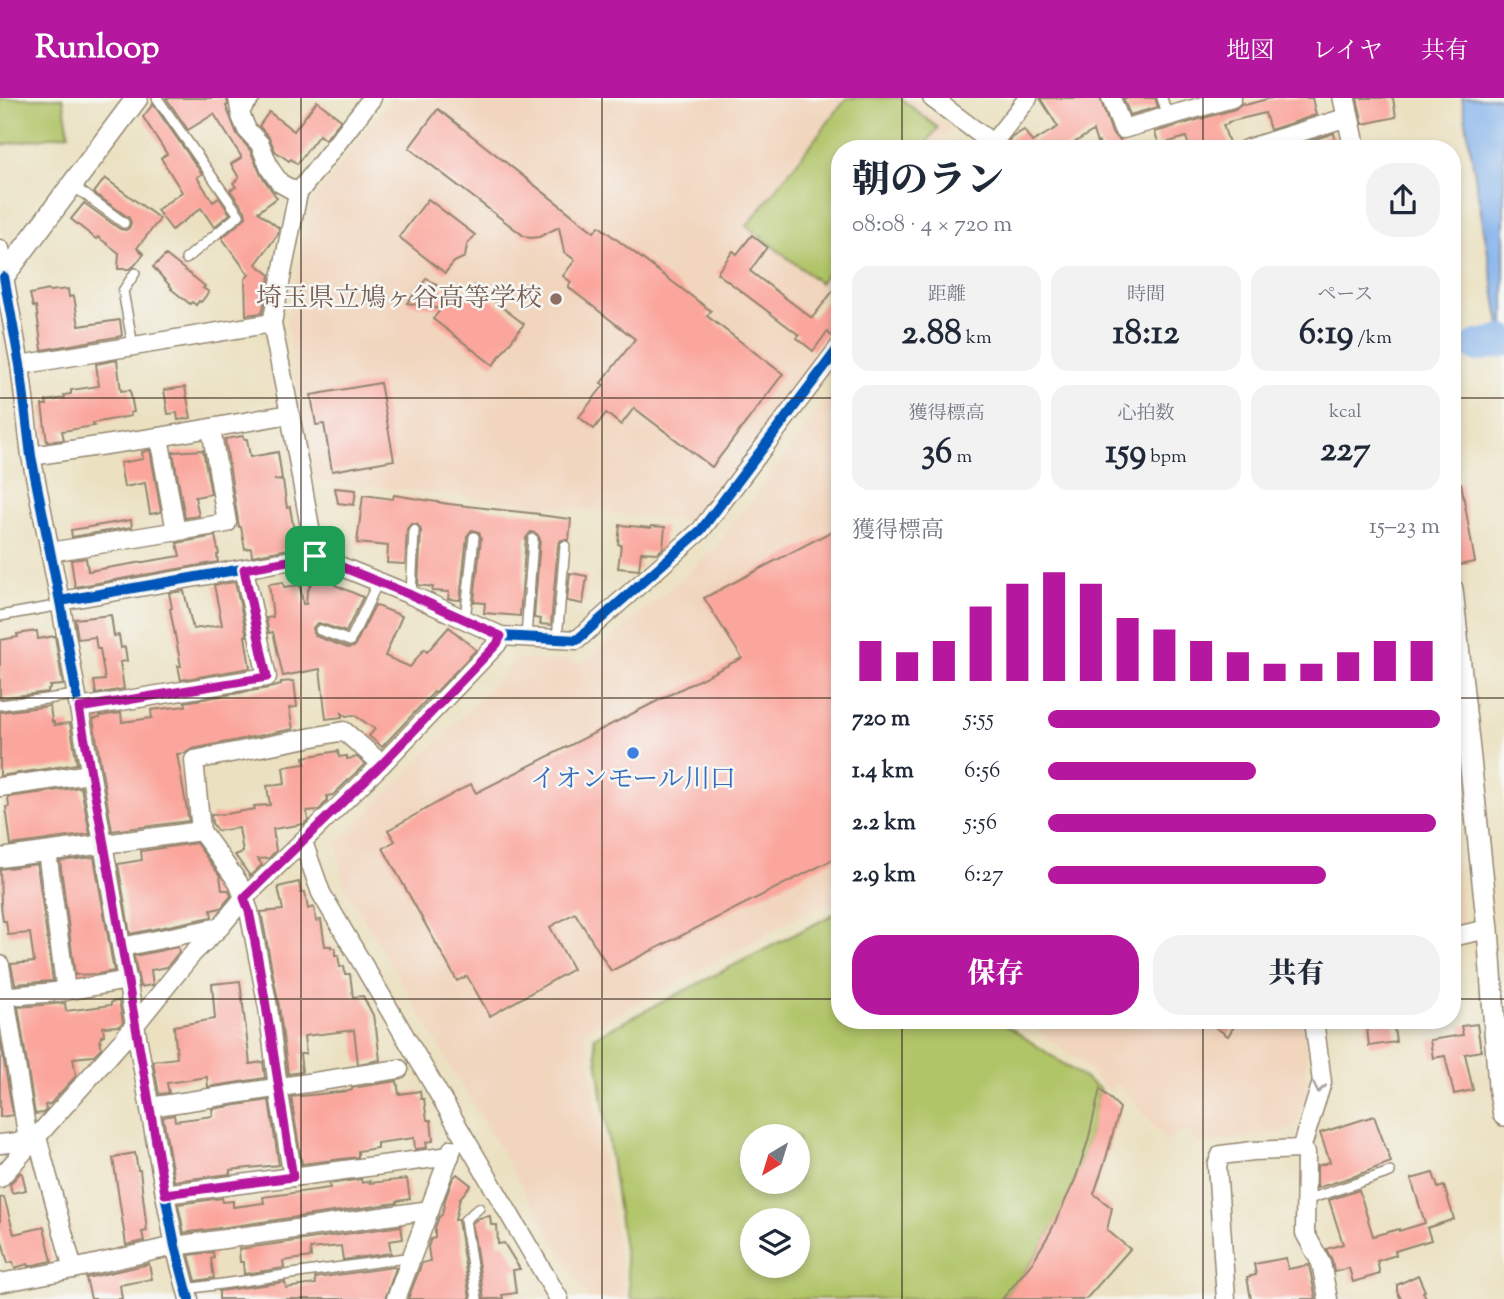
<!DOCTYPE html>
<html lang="ja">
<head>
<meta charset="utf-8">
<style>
	:root { --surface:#fff; --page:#f2f2f3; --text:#1f2937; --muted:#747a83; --accent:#b5179e }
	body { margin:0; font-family:"Sorts Mill Goudy","Noto Serif JP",serif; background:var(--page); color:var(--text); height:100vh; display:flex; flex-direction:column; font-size:26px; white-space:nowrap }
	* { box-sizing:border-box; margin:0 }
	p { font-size:23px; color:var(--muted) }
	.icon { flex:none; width:38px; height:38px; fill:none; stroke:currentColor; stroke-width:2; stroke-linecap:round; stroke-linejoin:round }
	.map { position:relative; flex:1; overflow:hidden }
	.drawer { position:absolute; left:831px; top:42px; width:630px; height:889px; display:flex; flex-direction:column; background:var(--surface); border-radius:28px; box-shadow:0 4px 10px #0003 }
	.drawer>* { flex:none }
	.needle { width:46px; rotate:218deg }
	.tools { position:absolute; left:740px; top:1026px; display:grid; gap:14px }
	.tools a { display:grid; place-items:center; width:70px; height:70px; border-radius:50%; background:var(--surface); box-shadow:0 4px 10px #0003; font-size:35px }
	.pin { position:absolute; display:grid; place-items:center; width:60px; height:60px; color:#fff; margin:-30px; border-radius:14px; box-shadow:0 4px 10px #0006 }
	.round { display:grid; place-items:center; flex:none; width:74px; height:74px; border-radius:28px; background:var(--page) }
	.summary { display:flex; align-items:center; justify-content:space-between; height:119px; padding:0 21px }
	h1 { font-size:38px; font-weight:800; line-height:52px }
	.stats { display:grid; grid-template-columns:repeat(3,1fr); gap:10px; height:119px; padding:7px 21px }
	.stats div { display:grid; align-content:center; border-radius:18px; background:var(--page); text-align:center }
	.stats b { font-size:35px; font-weight:800 }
	.stats small { font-size:19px; font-weight:400 }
	.stats p { font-size:19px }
	.chart { height:196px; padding:14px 21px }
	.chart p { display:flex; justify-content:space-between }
	.chart svg { width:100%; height:126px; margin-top:7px; stroke:var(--accent); stroke-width:6 }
	.button { display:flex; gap:14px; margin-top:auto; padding:14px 21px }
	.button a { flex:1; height:80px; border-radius:28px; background:var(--accent); color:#fff; font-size:28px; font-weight:800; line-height:80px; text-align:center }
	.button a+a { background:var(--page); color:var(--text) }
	ul { padding:0 21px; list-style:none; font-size:23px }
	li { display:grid; grid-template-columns:112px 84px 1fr; align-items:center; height:52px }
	li i { height:18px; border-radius:9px; background:var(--accent) }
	header { display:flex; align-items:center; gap:42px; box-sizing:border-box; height:98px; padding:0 35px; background:var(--accent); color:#fff }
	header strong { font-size:33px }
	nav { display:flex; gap:38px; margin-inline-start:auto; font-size:24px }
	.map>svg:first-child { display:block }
	.built { fill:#f1d5bd }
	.green { fill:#b0c468; stroke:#767743; stroke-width:2; fill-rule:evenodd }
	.water { fill:#80b0eb; stroke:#5e6d84; stroke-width:2 }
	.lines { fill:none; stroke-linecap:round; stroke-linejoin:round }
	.river { stroke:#80b0eb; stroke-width:32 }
	.building { fill:#fba69c }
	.service-casing { stroke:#938670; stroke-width:12 }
	.minor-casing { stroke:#938670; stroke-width:21 }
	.tertiary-casing { stroke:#938670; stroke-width:24 }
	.service { stroke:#fff; stroke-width:9 }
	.minor { stroke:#fff; stroke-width:18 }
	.tertiary { stroke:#fff; stroke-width:21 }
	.cycleway-casing { stroke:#f6f6f2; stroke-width:15 }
	.cycleway { stroke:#0057b8; stroke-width:10 }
	.oneway { stroke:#a79f9a }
	.route-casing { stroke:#fff; stroke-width:14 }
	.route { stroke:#b5179e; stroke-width:9 }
	.grid { fill:none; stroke:#3b2a1e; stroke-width:2; stroke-opacity:0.55 }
	.education-dot { fill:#8d6e63; stroke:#f6f6f2; stroke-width:2.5 }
	.shop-dot { fill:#3f7fe0; stroke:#f6f6f2; stroke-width:2.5 }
	.labels { text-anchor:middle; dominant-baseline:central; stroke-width:5; stroke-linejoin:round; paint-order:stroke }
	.education-label { font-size:26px; fill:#785e54; stroke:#f6f6f2; text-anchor:end }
	.shop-label { font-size:26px; fill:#366cbe; stroke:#f6f6f2 }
</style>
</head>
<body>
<header>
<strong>Runloop</strong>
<nav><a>地図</a><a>レイヤ</a><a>共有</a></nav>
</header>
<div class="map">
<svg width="1504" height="1201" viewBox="0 0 1504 1201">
	<rect width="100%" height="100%" fill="#f6f6f2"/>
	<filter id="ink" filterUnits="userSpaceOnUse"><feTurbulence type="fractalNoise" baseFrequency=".0143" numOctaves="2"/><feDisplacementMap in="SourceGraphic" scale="14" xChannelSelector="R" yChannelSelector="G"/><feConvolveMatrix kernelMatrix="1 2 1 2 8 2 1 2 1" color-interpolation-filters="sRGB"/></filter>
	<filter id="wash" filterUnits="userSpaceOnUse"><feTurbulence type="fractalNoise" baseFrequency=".00686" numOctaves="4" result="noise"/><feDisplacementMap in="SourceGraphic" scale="28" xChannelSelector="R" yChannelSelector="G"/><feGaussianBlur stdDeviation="1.57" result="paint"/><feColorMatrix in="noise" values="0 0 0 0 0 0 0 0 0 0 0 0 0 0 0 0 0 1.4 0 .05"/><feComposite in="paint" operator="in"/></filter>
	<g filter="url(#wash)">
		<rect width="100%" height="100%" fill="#ebe1c1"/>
		<g class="built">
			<polygon points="391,0 910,0 950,30 934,51 840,51 840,176 792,240 818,261 690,424 315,382 286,226 312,105"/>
			<polygon points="840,284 840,802 807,814 585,934 625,1201 588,1201 343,785 337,746 518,561 584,564 714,452"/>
			<polygon points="1452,729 1463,826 1453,830 1452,830"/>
			<polygon points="1021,922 1300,922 1305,942 1307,991 1296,1026 1287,1034 1198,1046 1188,1034 1176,1036 1167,1044 1118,986 1109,993 1076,960"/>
		</g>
		<g class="green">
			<polygon points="0,0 63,0 69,36 0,47"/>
			<polygon points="847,0 900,0 938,30 922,51 840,51 840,158 820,185 747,128"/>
			<path d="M840 813V922H999L1100 991C1096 1009 1093 1027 1088 1044 1071 1101 1043 1158 1001 1201H631L594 939ZM752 1038H798V1083H752ZM752 1122H798V1167H752Z"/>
		</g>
		<polygon class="water" points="1462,0 1504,0 1504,251"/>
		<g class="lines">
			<polyline class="river" points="1477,248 1504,243"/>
		</g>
		<g id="blocks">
			<g class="building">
				<polygon points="166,0 227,0 228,7 226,8 237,36 250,52 261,77 277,100 258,114 279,130 278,136 256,166 270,177 269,183 265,187 266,198 262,215 246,217 245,181 249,177 222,140 246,119 245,113 230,92 236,89 233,85 239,80 231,66 241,60 241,58 214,16 188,32"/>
				<polygon points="1040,0 1100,0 1112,35 1120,42 1123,51 1101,51 1099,44 1097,45 1093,33 1064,51 1006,51 1006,47 1011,40 1024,32 1032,44 1058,29"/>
				<polygon points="1123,0 1155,0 1158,9 1130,17"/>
				<polygon points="1271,0 1312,0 1316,17 1270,32 1265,15 1228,24 1228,26 1223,27 1231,51 1190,51 1186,39 1159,47 1155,34 1235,11 1241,6 1244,5 1245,7"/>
				<polygon points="1357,0 1393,0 1396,19 1363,26"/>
				<polygon points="317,3 341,22 325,42 319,37 297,66 291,61 289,63 275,53 269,39 259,28 269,14 294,33"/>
				<polygon points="153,6 202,76 197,79 213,104 219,100 230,116 214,129 201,110 172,132 157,112 182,94 161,60 167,56 143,19"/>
				<polygon points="438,11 594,134 599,128 711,213 707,218 783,276 712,369 634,310 621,327 606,315 594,331 579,319 604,287 601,285 635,241 568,189 571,184 563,178 575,162 564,154 559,129 539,139 530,140 524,138 409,50"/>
				<polygon points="1334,35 1336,46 1310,51 1285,51"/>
				<polygon points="105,80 160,121 137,150 144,156 134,168 129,171 118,171 119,155 98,139 96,141 71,121 84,105 120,131 126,132 129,130 131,125 129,120 94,95"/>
				<polygon points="428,101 475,137 467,147 465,159 454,164 445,175 399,139"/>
				<polygon points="752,137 767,149 750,173 812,220 840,184 840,237 833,239 827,234 813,253 797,240 799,237 717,175 733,153 737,156"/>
				<polygon points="166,157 205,188 203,190 209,194 201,204 199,203 196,207 192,204 190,206 171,191 172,190 153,169"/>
				<polygon points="427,180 460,205 474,188 524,226 493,267 433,221 441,211 407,205"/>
				<polygon points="68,191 69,199 74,198 79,228 120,222 122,238 42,252 36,208 33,209 30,196 49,192 50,193"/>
				<polygon points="117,262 121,293 130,292 134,314 130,315 131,318 93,325 94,328 62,333 64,342 47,344 42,307 47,307 46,303 65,300 64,297 71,296 71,292 99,288 96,266"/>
				<polygon points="380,285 394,362 332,373 324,326 316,327 311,297"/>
				<polygon points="185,289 191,320 178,322 177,315 168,316 164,292"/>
				<polygon points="243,338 244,341 247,341 250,359 278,354 282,381 274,382 283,383 287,410 290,409 294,433 291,433 294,450 252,458 251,450 245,451 241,429 239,429 225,341"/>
				<polygon points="150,352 161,414 150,416 145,385 124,389 120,365 143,361 142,354"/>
				<polygon points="203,352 211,396 195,399 199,418 185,420 173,354"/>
				<polygon points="1461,385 1475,464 1458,467 1452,433 1452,386"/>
				<polygon points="335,390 356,392 354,407 338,405"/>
				<polygon points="363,397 393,401 394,397 449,406 539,416 539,417 571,421 569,442 561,442 558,447 551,527 540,526 541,521 534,520 540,441 537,436 531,434 526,440 520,518 484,515 485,505 474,504 481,440 479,434 472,432 467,438 460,502 448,501 449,494 432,493 433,489 418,487 421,432 417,426 411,426 407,431 405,466 387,465 388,448 357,445"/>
				<polygon points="131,422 132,429 72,439 71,432"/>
				<polygon points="620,427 651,430 651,428 665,429 663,450 658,455 641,454 639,472 618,470 621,447 618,446"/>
				<polygon points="840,429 840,758 611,873 575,815 550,829 573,871 490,918 467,878 457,883 383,750 395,743 388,732 471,686 476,695 742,560 704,500"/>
				<polygon points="215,438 219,456 217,457 218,464 75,489 71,462 86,460 88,473 119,468 180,458 177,445"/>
				<polygon points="317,471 330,476 329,480 337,483 335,487 363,499 346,534 319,525 316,526 313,530 314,536 318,539 348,550 354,549 375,507 402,518 385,558 410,569 424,551 427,554 449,529 476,552 435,595 434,594 382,649 369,638 375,631 354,617 346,618 342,615 342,619 326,621 320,571 283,578 273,534 269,535 266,520 273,519 269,486 283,484 284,489 300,487 303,506 306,506 307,495"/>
				<polygon points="570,475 587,478 583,506 567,503"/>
				<polygon points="235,484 247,538 245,538 250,570 181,582 178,568 181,568 170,511 172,510 169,495 184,493 193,531 222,527 214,487"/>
				<polygon points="111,517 114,538 119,537 121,550 125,549 127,563 120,564 124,591 96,596 94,583 105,582 100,551 97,551 95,539 78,541 75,521"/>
				<polygon points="37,533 38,541 55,538 63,587 50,588 50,591 48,592 48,594 0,600 0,542 18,539 17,536"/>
				<polygon points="294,583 297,609 289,610 293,631 192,651 186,655 177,656 189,723 112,733 93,621 100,620 100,618 121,615 122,624 152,620 151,612 186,608 185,604 269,590 281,587 281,584"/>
				<polygon points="50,608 52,624 54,624 54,627 70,625 77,666 0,678 0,614"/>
				<polygon points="338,653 339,659 347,658 347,661 357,659 365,666 333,697 327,698 327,703 319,712 307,713 308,722 304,726 273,731 276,753 269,760 258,761 262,767 250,778 235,757 243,754 239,730 217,733 212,725 211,717 226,716 255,711 254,708 270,707 267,688 285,686 283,669 305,666 304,659"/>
				<polygon points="81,689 90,736 11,747 6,709 9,709 8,699"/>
				<polygon points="196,745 220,778 222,792 229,792 231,798 221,810 211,812 212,819 130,836 118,766 142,762 141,753"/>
				<polygon points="94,759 114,873 98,876 75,877 60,763"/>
				<polygon points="37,766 53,883 15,886 11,866 34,864 30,835 8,837 6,823 3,823 1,808 0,771"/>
				<polygon points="299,784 301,795 305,794 308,811 314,809 316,823 321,822 325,848 331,848 331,850 335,850 335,857 338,857 340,869 344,868 345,876 350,876 353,899 363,898 373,917 375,930 376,930 380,962 358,966 354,932 304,938 306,956 300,956 302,974 288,976 279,908 261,814 283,812 278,789"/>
				<polygon points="178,849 179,854 167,869 151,872 153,887 140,889 134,858"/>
				<polygon points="240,883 250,966 263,964 265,980 208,989 207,979 167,985 169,995 159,996 153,963 177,960 174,928 215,921 212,886"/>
				<polygon points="119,903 123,924 120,928 103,929 104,937 101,938 101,940 100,941 101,950 93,958 73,960 76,978 50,1006 45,1007 46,1012 43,1015 35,1016 18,909 65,905 66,913 104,908 111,907 111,904"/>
				<polygon points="1205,922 1238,922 1228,938"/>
				<polygon points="1366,922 1393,922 1396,944 1369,948"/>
				<polygon points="1477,926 1481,953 1465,956 1473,992 1454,996 1445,958 1433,960 1430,942 1463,937 1461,928"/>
				<polygon points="0,939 13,1017 0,1019"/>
				<polygon points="397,983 399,996 420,993 421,1001 424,1001 427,1022 431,1022 433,1043 426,1044 427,1050 415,1051 414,1040 377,1045 377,1050 358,1053 358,1059 302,1066 291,999 349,993 352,992 352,990"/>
				<polygon points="1100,991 1120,1010 1106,1060 1094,1096 1112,1110 1107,1132 1130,1151 1086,1201 1002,1201 1032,1165 1051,1133 1075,1082 1088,1043"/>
				<polygon points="269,1002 279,1067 230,1072 230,1076 174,1083 163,1019 174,1017 175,1023 213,1018 212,1011"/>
				<polygon points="1374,1018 1391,1064 1355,1078 1317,1090 1317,1068 1330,1064 1320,1035"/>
				<polygon points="135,1055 138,1072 140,1072 147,1133 142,1134 144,1143 126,1147 113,1060 119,1059 118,1058"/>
				<polygon points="20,1075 22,1075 26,1092 12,1095 10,1086"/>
				<polygon points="1433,1075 1438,1090 1444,1088 1454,1121 1427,1130 1431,1142 1395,1153 1396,1157 1377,1163 1380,1176 1353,1184 1349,1170 1334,1174 1332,1162 1326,1151 1343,1146 1329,1102 1359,1092 1373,1138 1399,1131 1399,1133 1425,1125 1411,1081"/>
				<polygon points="457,1076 471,1087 460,1100 455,1122 458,1122 470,1201 408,1201 422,1165 430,1163 428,1149 431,1141 435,1140 435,1130 439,1119 442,1117 445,1102 453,1080"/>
				<polygon points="361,1081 362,1085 370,1083 370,1085 407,1081 410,1101 397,1103 397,1105 184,1135 178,1106 222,1100 223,1104 233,1103 233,1109 264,1105 263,1099 330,1090 329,1086"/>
				<polygon points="4,1099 14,1136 44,1129 52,1163 29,1168 28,1166 15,1170 13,1164 8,1165 0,1136 0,1100"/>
				<polygon points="490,1118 491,1127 497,1127 498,1146 504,1145 520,1171 513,1172 516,1195 502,1197 503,1201 484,1201 472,1125 479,1120"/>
				<polygon points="401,1128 403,1141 389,1143 391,1155 343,1162 341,1148 310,1151 311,1159 283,1163 284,1170 244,1176 243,1164 240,1164 239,1151"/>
				<polygon points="213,1154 214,1160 211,1161 214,1180 196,1183 189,1157"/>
				<polygon points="1286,1160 1288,1171 1309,1167 1316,1201 1251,1201 1247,1179 1256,1177 1254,1166"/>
				<polygon points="149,1166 152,1181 120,1187 122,1201 91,1201 86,1180"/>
				<polygon points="393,1169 396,1170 385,1201 219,1201 219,1193 285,1184 286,1190 316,1186 315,1180"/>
				<polygon points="1418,1177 1425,1193 1423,1194 1427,1201 1401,1201 1397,1193 1397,1187"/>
			</g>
		</g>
	</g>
	<g filter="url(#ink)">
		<use href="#blocks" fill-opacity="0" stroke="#938670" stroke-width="2"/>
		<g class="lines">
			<defs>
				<g id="service">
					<polyline points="157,0 239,117 186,161"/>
					<polyline points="1162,0 1168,19"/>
					<polyline points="242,17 256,0"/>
					<polyline points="72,87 124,125"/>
					<polyline points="133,248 123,193 135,175"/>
					<polyline points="411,497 414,432"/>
					<polyline points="0,518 61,507"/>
					<polyline points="465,522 474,439"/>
					<polyline points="320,532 350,543 378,484"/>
					<polyline points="526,539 533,441"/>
					<polyline points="557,541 565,448"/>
					<polyline points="0,607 76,597"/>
					<polyline points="1306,1102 1390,1074"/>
					<polyline points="186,1191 412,1159"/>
					<polyline points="477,1201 465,1122 479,1110"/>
				</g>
				<g id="minor">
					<polyline points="238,0 241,18 247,32 260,46 270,71 280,85 298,95"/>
					<polyline points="932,0 992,45 995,51"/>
					<polyline points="1111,0 1123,31 1232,0"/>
					<polyline points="988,51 1028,0"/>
					<polyline points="1246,51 1348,19"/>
					<polyline points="0,151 4,167 7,173"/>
					<polyline points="4,179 20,267 31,358 60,503 165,1096 175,1148 189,1201"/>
					<polyline points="20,267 272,225"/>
					<polyline points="159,339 176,434"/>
					<polyline points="31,358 159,339 290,316"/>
					<polyline points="50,454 227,425 211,330"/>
					<polyline points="315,458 290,316 272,225 298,95 372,0"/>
					<polyline points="60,503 315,458 411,497 501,538 577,542 701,432 840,248"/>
					<polyline points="79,610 267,579 244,471"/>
					<polyline points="0,689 90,676"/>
					<polyline points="303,744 321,795 559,1201"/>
					<polyline points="47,754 66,893"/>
					<polyline points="0,760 201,733"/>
					<polyline points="1452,839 1488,831"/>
					<polyline points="122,849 220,829"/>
					<polyline points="0,867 29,1048"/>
					<polyline points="0,899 66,893 128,882"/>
					<polyline points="150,1009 399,971"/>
					<polyline points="37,1039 73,1171"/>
					<polyline points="0,1046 28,1043"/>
					<polyline points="1301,1051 1306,1055 1305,1135 1321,1165 1328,1201"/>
					<polyline points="293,1079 278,990 268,909 249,813 238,784 201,733 194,662 344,633 382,666"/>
					<polyline points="0,1080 122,943 193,855 220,829 244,800 382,666 497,546 501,538"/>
					<polyline points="165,1096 450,1058"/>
					<polyline points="0,1185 73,1171 175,1148 430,1112"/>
					<polyline points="396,1201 452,1051"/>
					<polyline points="1226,1201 1217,1067 1221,1057 1253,1053 1301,1051 1322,984 1314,922"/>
				</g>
				<g id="tertiary">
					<polyline points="1344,0 1355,51"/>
					<polyline points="0,183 137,0"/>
					<polyline points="1452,491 1488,831 1499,989 1504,1017"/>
				</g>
			</defs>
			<use href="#service" class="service-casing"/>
			<use href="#minor" class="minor-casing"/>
			<use href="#tertiary" class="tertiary-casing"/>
			<use href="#service" class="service"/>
			<use href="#minor" class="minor"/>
			<use href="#tertiary" class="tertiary"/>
			<defs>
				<g id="cycleway">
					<polyline points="4,179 20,267 31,358 60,503 165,1096 175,1148 189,1201"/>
					<polyline points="60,503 315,458 411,497 501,538 577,542 701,432 840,248"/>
				</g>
			</defs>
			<use href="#cycleway" class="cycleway-casing"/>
			<use href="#cycleway" class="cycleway"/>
		</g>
		<defs><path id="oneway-chevron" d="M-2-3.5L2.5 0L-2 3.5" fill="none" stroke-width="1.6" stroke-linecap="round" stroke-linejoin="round" transform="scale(1.75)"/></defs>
		<use class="oneway" href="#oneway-chevron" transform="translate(1319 990) rotate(101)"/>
	</g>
	<g class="lines" filter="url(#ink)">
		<defs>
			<path id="route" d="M315 458 411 497 501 538 497 546 382 666 244 800 249 813C267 901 278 990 293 1079L165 1096 104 746 79 610 267 579 244 471Z"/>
		</defs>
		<use href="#route" class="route-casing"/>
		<use href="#route" class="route"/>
	</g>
	<path class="grid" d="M301 0V1201M602 0V1201M902 0V51M1203 0V51M0 300H840M1452 300H1504M0 600H840M1452 600H1504M0 901H840M1452 901H1504M902 922V1201M1203 922V1201"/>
	<circle class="education-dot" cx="556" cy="201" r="7"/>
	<circle class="shop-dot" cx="633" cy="655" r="7"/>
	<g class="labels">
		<g class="education-label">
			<text x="542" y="201">埼玉県立鳩ヶ谷高等学校</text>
		</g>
		<g class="shop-label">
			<text x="633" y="682">イオンモール川口</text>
		</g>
	</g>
</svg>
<div class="tools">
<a><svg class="needle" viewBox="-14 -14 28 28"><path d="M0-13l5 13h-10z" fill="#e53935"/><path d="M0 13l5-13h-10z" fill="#747a83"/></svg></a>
<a><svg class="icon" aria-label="layers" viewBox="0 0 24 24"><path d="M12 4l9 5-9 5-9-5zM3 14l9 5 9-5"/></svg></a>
</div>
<div class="pin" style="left:315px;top:458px;background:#1e9e55"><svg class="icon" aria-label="arrive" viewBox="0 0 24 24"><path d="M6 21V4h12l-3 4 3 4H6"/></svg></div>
<section class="drawer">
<div class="summary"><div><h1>朝のラン</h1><p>08:08 · 4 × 720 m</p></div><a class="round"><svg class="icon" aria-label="share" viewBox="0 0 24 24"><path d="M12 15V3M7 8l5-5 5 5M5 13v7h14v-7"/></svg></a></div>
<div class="stats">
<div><p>距離</p><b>2.88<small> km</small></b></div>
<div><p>時間</p><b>18:12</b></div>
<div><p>ペース</p><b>6:19<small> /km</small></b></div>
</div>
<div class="stats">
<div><p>獲得標高</p><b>36<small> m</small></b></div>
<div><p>心拍数</p><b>159<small> bpm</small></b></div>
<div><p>kcal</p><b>227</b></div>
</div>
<div class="chart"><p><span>獲得標高</span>15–23 m</p>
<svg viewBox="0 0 160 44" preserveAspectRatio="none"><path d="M5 44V30M15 44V34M25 44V30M35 44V18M45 44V10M55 44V6M65 44V10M75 44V22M85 44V26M95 44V30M105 44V34M115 44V38M125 44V38M135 44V34M145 44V30M155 44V30"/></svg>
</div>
<ul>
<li><b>720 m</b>5:55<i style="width:100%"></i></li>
<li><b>1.4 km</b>6:56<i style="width:53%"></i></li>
<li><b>2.2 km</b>5:56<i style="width:99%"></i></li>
<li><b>2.9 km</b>6:27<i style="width:71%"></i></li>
</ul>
<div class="button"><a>保存</a><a>共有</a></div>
</section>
</div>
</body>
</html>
